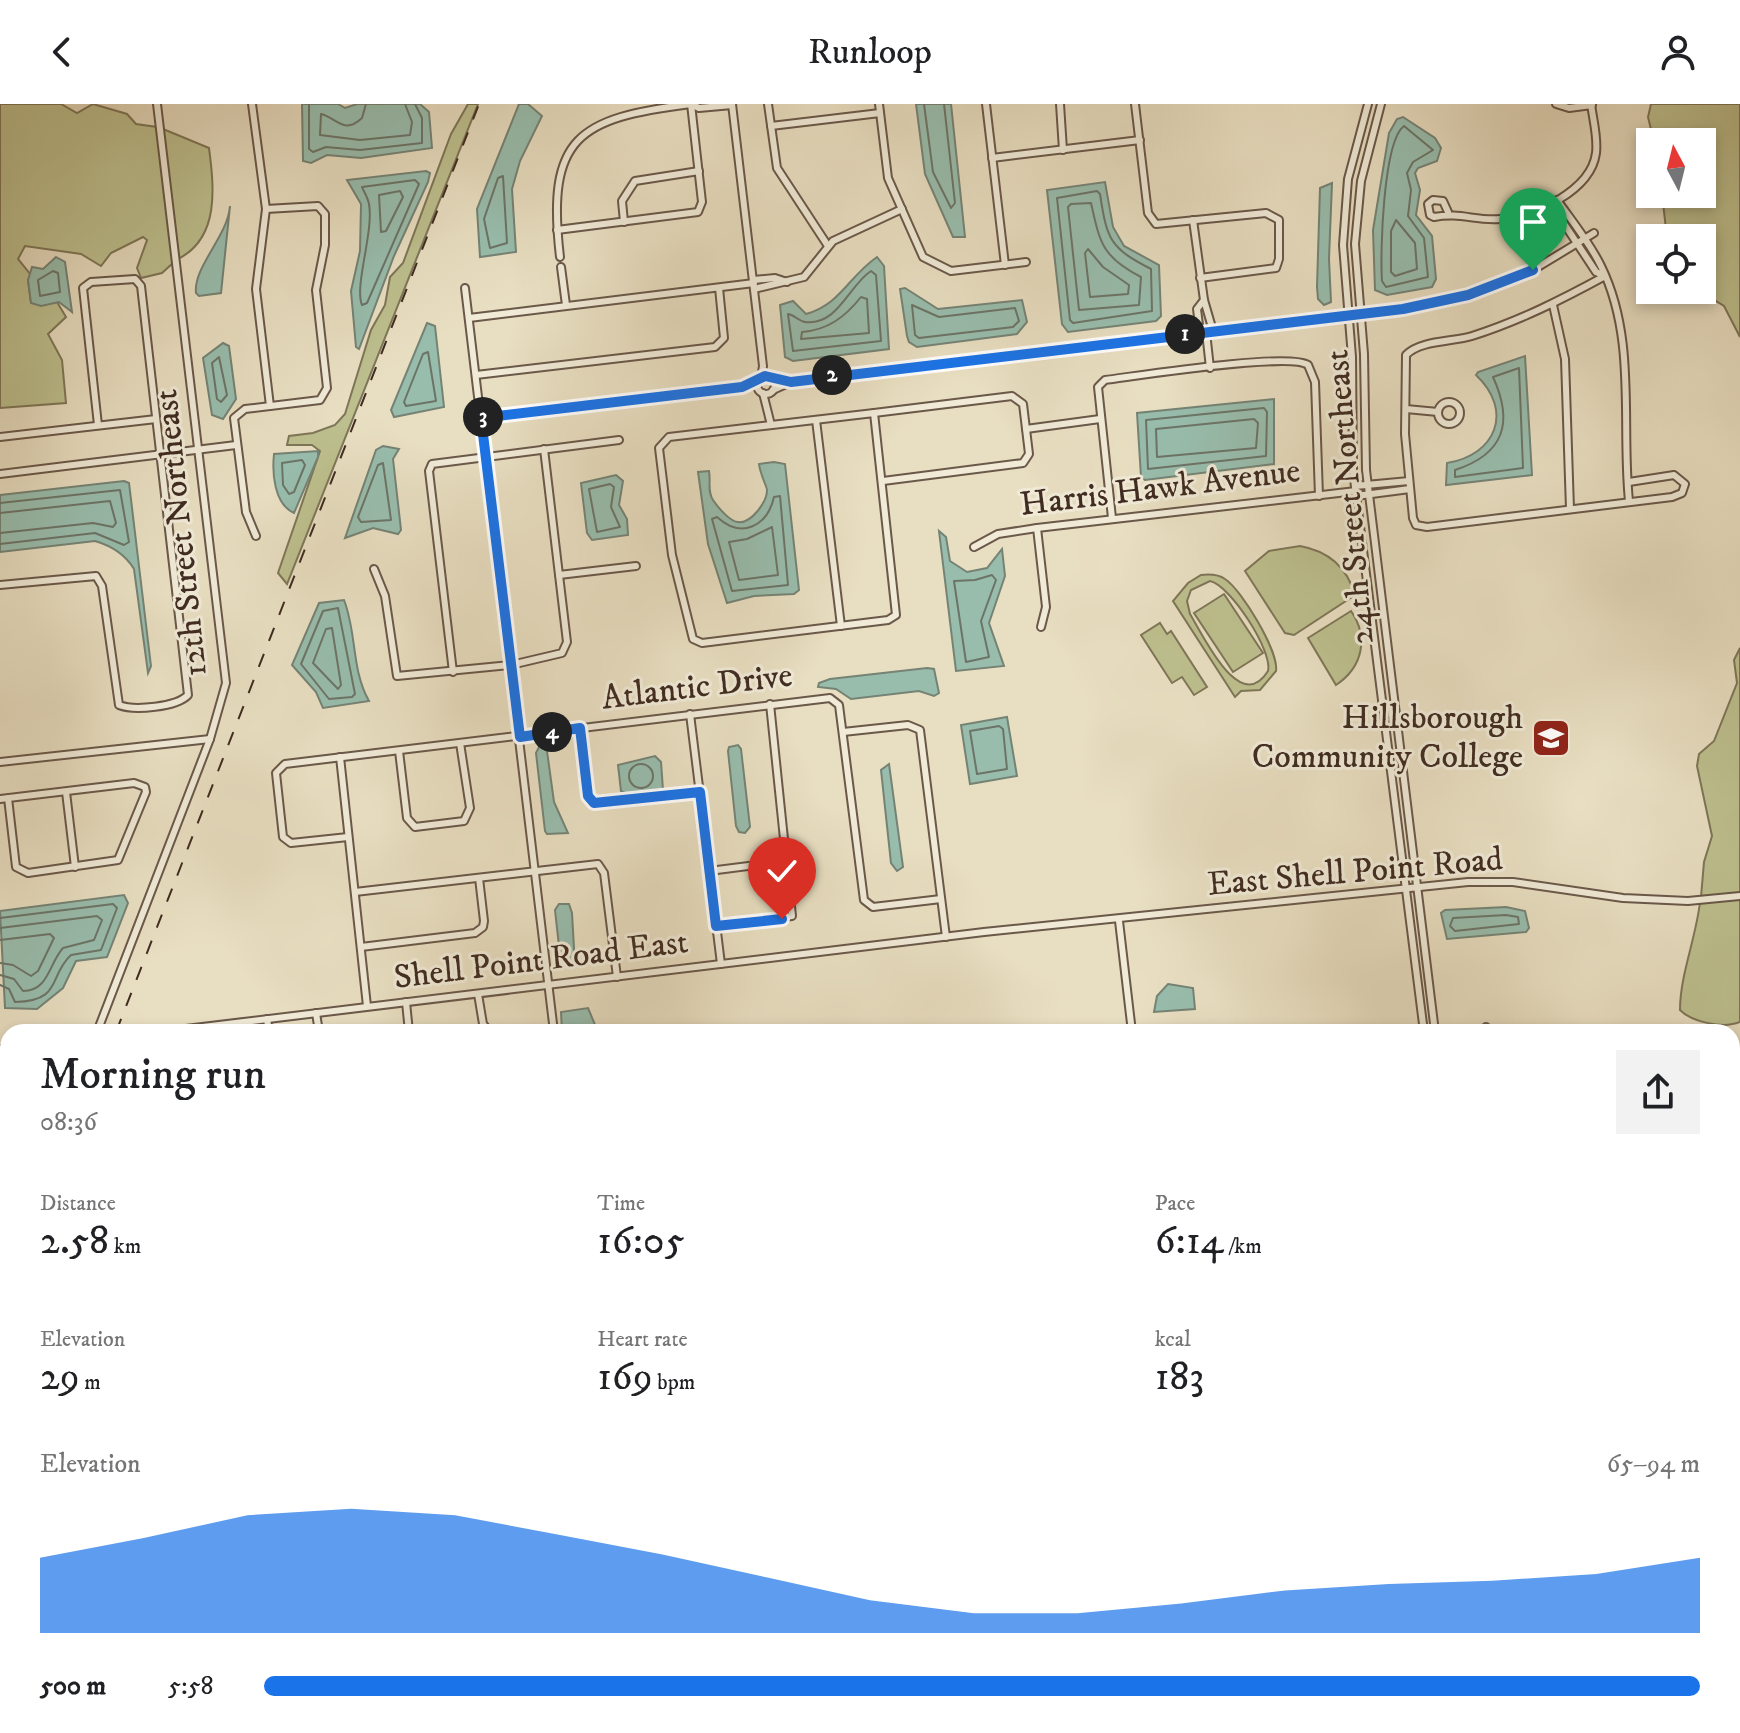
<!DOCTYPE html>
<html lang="en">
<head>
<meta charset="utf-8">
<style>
	:root { --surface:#fff; --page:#f2f2f2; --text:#202124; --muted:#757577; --accent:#1a73e8 }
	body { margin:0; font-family:"IM FELL DW Pica",serif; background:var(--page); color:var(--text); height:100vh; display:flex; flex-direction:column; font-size:30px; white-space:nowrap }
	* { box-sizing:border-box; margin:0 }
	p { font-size:26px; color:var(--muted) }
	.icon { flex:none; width:44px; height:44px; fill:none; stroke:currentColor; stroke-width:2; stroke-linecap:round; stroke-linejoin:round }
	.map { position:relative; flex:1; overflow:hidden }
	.details { position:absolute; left:0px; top:920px; width:1740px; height:710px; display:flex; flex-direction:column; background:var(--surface); border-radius:24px 24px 0 0; box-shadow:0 4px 12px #0003 }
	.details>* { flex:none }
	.needle { width:52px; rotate:353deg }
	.tools { position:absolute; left:1636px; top:24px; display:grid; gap:16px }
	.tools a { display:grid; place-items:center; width:80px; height:80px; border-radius:0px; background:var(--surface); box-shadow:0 4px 12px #0003; font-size:40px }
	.pin { position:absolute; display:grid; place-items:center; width:68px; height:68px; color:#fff; margin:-82px -34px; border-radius:50% 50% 50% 0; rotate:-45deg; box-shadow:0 0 8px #0007 }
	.pin .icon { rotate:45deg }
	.km { position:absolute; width:40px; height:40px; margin:-20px; border-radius:50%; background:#222; color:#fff; font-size:22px; line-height:40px; text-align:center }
	.round { display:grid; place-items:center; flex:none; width:84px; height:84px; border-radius:0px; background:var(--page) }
	.summary { display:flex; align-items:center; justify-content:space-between; height:136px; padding:0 40px }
	h1 { font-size:44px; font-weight:600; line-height:60px }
	.stats { display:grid; grid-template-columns:repeat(3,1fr); gap:12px; height:136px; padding:8px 40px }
	.stats div { display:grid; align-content:center }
	.stats b { font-size:40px; font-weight:600 }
	.stats small { font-size:22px; font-weight:400 }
	.stats p { font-size:22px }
	.chart { height:224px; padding:16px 40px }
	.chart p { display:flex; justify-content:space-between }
	.chart svg { width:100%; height:144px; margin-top:8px; fill:var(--accent); opacity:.7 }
	ul { padding:0 40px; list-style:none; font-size:26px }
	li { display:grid; grid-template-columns:128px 96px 1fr; align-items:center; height:60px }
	li i { height:20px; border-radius:10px; background:var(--accent) }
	header { display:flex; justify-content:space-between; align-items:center; height:104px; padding:0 40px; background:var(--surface); font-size:36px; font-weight:600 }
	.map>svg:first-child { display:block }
	.green { fill:#bdbf8e; stroke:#7e7658; stroke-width:2; fill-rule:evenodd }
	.water { fill:#98bdad; stroke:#758375; stroke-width:2 }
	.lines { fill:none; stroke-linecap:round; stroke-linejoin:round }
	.shore { stroke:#6c7467; stroke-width:2 }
	.minor-casing { stroke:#6a5849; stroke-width:10 }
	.major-casing { stroke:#402c21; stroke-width:12 }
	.minor { stroke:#f0ead7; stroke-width:6 }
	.major { stroke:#e8dec1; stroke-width:8 }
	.rail { stroke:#402c21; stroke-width:2; stroke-dasharray:14 14; stroke-linecap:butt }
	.route-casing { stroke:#fff; stroke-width:16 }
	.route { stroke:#1a73e8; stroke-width:10 }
	.labels { text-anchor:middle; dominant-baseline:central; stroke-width:6; stroke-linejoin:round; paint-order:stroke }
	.street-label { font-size:34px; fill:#402c21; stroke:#f0ead7 }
	.poi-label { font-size:34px; fill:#402c21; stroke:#f0ead7; text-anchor:end }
</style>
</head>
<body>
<header><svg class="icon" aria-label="back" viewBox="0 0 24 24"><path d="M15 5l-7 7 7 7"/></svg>Runloop<svg class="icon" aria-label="person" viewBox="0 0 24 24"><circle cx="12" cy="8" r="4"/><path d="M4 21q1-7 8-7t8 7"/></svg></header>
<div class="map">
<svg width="1740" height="1629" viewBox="0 0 1740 1629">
	<rect width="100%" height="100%" fill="#e8dec1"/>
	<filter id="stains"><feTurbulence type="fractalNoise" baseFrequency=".0025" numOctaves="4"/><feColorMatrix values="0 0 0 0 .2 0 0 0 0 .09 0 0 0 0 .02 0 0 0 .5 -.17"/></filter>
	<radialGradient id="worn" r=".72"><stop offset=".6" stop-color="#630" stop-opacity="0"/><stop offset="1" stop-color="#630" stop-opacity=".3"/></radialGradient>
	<g class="green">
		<polygon points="0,0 61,0 77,9 93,0 127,10 136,20 157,23 174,158 162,169 141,174 137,164 147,136 143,133 111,149 101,162 81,150 25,142 18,155 31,171 28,176 31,199 57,198 66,213 48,230 62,256 66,299 0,304"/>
		<polygon points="468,0 478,0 287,480 278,469 320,347 312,341 287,341 289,332 313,329 335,321 345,310 371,226 385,201 390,173 403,159 451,30"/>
		<polygon points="1651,0 1740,0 1740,233 1724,202 1698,186 1702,186 1702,134 1667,134 1662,90 1702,90 1702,38 1654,38 1648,13"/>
		<path d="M163 25 209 44C214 83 220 134 178 155Z"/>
		<path d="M1300 442C1328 447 1347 463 1355 491L1294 531 1285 529 1245 467 1269 447Z"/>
		<path d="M1201 471C1210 470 1218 470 1225 475 1242 486 1279 548 1276 567L1260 586 1241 587 1235 593 1173 497 1188 479ZM1210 477C1230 481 1273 547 1268 567 1240 612 1203 531 1190 510L1187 497 1191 486Z"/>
		<polygon points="1224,490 1263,549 1233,568 1194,509"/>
		<path d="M1351 507C1369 533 1363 563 1336 581L1308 534Z"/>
		<polygon points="1160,519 1167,530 1171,527 1207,583 1194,591 1182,573 1172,579 1141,531"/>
		<polygon points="1740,544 1740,789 1701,793 1704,758 1712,732 1697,662 1699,650 1714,637 1737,579 1734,556"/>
		<path d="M1740 794V918C1723 925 1692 918 1680 906 1680 871 1696 834 1700 798Z"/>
		<polygon points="8,1222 8,1457 0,1458 0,1242"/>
		<polygon points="291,1622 432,1622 432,1629 288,1629 287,1624"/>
		<polygon points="642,1622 800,1622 801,1629 643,1629"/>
		<polygon points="874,1622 982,1622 980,1629 872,1629"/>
	</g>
	<g class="water">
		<polygon points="302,0 338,0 345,4 357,0 420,0 429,8 432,44 361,54 327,51 311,59 303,57"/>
		<polygon points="519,0 528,0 542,12 520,57 512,85 516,148 480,153 477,105"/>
		<polygon points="916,0 951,0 965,133 953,133 925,70"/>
		<polygon points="1403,13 1435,34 1441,44 1437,57 1418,64 1415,69 1420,86 1416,111 1432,132 1436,175 1432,183 1387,191 1375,186 1373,126 1389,29 1397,15"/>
		<polygon points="426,67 430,69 428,78 394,152 359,245 356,243 351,187 360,147 361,100 347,76"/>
		<polygon points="1105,78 1113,123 1124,142 1159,161 1161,212 1156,217 1068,228 1062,220 1047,86"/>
		<polygon points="1332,79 1329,155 1331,198 1324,201 1318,195 1317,183 1320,84"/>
		<path d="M230 102 221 189 199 192 196 189C193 163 228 132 230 102Z"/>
		<polygon points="56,153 65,158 72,208 59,198 41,202 31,199 28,176 32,163 43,165"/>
		<path d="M877 153 884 162 889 245 793 257 785 253 780 201 793 197 806 210C841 200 848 173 877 153Z"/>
		<polygon points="905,184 938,205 1022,196 1027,218 1017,230 917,243 909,238 907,232 900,185"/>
		<polygon points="427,219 435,222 444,303 394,313 391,306"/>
		<polygon points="223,239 229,242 236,295 223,315 212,311 203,254"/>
		<path d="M1525 252 1532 371 1446 381 1447 359C1496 351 1514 307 1476 271L1478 268Z"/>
		<polygon points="1274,295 1274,360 1145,376 1141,373 1137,309"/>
		<polygon points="383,342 399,345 393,355 401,426 398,430 373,424 345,434 376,346"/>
		<path d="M318 347V353L294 409C274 400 272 369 274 350Z"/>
		<path d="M774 358 785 360 799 486 794 490 754 492 727 499 708 440 698 368 709 367C711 378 707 387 713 396 719 405 731 418 738 418 751 420 767 398 767 386 767 383 760 370 759 360Z"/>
		<polygon points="616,371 623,377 619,401 627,415 628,431 592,436 587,429 581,379"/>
		<path d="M124 377 129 379 151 562 148 569 134 465C125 450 112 442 95 437L0 448V391Z"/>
		<polygon points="939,427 946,433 950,457 967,468 987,464 1002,445 1005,472 989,519 1004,562 956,567"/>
		<path d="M344 496C357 529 351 565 369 597L323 604 316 588 292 561 319 499Z"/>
		<polygon points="927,564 934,565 939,589 934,592 919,587 851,595 836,585 818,583 819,579 830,575"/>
		<polygon points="1007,613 1017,672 970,680 961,621"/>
		<polygon points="540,641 547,647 554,698 568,729 547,730 545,727 536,649"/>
		<polygon points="738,641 741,645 750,723 745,729 739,728 736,722 728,647 729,643"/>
		<polygon points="655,652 661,658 663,686 627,690 621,687 618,661"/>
		<polygon points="889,660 903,763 897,767 891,759 881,666"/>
		<polygon points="124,791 128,799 107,853 76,857 63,884 37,905 5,904 0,807"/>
		<polygon points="559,800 569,800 572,809 575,862 561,860 555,806"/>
		<polygon points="1506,803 1525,807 1529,824 1526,828 1447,835 1441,809 1445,806"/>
		<polygon points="1168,880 1193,884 1195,905 1154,908 1157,892"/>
		<polygon points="588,904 598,928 562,928 561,908"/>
	</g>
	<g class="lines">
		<g class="shore">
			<polyline points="309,0 309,45 313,48 326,43 360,46 422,39 422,14 415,0"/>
			<path d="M366 0 362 14C344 31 337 14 321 10L320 31 360 36 410 31 412 18 405 0"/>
			<polyline points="924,0 933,68 951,104 955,99 944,0"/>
			<path d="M1404 22 1433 46 1413 58 1407 69 1411 86 1408 112 1424 134 1428 173 1386 183 1382 177C1380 150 1383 37 1404 22Z"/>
			<polygon points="503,72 507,139 490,144 484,115 498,74"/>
			<path d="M415 76 419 80 412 96 367 199 362 201C354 182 374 128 369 100 368 94 364 88 362 83Z"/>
			<polygon points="400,87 403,93 386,127 381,128 379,91"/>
			<path d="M1097 87 1100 90C1107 136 1110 144 1151 165L1152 207 1073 219 1070 216 1057 94Z"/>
			<path d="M1091 99C1100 139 1102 153 1141 173L1139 201 1079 206 1068 103 1071 100Z"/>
			<polygon points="1396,116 1415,139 1417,165 1395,172 1391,168 1391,127"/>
			<polygon points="1088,145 1103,163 1129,181 1128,190 1090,193 1085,149"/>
			<polygon points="53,167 58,169 60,188 40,192 38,176"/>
			<path d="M871 167 876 171 881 237 793 247 788 210C795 211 798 217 805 218 838 222 849 181 871 167Z"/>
			<path d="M861 193 867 195 869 229 801 235 802 228C828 226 845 213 861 193Z"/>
			<polygon points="912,201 939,213 1015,204 1019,217 1013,223 919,234 915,231"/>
			<polygon points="428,248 436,297 406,302 404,298 423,250"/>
			<polygon points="219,253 227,291 221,298 217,295 212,259"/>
			<path d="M1519 264 1523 364 1455 373V366C1504 350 1514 319 1493 273Z"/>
			<polygon points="1264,304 1267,308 1266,352 1148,365 1146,316"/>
			<polygon points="1254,315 1258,319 1256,344 1157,353 1156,325"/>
			<polygon points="302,356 305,361 294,388 289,390 283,381 282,359"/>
			<polygon points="383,359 391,416 361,418 358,413 378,361"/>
			<polygon points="610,380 614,383 611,403 620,423 597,428 589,385"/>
			<path d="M780 392 788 481 732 487 712 415 717 413C741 435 767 423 774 393Z"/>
			<polyline points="0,399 120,386 129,438 124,441 95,429 0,440"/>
			<polyline points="0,409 110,397 116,419 113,423 93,419 0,429"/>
			<polygon points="772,423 778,471 739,476 729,438 747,435"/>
			<polygon points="992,471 996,476 981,517 989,553 966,558 954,477 975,476"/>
			<polygon points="338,504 355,590 352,593 329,595 301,560 323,507"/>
			<polygon points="332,524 341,581 338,585 313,559 326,525"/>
			<polygon points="999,622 1003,625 1007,665 977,670 970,627"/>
			<circle cx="641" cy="672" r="12"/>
			<polygon points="1506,811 1518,813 1519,820 1455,827 1450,822 1453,814"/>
			<path d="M0 814 113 800 117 804 101 846 71 851C48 872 63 897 15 898L9 885 0 881"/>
			<path d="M0 824 97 812 102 816 94 836 63 844C49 859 49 887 23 887L14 875 0 871"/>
			<polyline points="0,836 50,830 54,834 38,867 31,872 13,861 0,859"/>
		</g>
		<defs>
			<g id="minor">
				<polyline points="252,0 266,105 256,185 270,302"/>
				<polyline points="732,0 763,262 761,274"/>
				<polyline points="768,0 777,64 828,142"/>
				<polyline points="879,0 888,74 923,153 951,167 1026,158"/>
				<polyline points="986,0 1005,161"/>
				<polyline points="1060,0 1063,46"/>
				<polyline points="1135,0 1148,109 1156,120 1266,109 1279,116 1279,155 1276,164 1200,174"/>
				<polyline points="1368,0 1348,75 1343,141 1352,253 1353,367 1424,928"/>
				<polyline points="1381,0 1361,77 1355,140 1364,250 1366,366 1435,928"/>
				<polyline points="1556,0 1569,4 1592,1"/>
				<polyline points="771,22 880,9"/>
				<polyline points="992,54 1140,36"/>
				<path d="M1557 96C1572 117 1590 139 1601 162 1637 235 1621 320 1629 397"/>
				<polyline points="1551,100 1596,168 1605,172"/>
				<path d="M1448 108 1443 97 1433 96 1428 100 1430 111 1434 113C1460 108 1475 117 1500 115 1534 113 1591 87 1596 49 1598 33 1593 16 1591 0"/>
				<polyline points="1193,116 1204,196 1213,227"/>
				<polyline points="624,118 622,97 635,77 699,67"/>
				<polyline points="557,126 698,108 702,98 691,0"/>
				<path d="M560 153C546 33 578 14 691 0L699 4 732 1"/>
				<polyline points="561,163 566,201"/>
				<path d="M1605 172C1561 196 1519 217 1472 232 1453 238 1420 236 1406 251L1405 330 1413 414 1416 421 1427 423 1672 393 1682 389 1685 380 1674 371 1629 378"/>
				<polyline points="753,176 775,174 787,178"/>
				<polyline points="465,184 554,928"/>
				<polyline points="754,185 804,173 833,137 902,105"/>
				<polyline points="1553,201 1565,255 1570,405"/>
				<polyline points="469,214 754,179"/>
				<polyline points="1206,228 1210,264"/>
				<polyline points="1200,229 1197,205 1204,196"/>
				<polyline points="476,271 715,243 724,234 719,184"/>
				<circle cx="766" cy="281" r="9"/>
				<polyline points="773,286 791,278 837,270 1434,200 1533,166 1594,129"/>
				<polyline points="763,289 771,321"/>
				<circle cx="1449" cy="309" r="11"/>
				<polyline points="1406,305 1438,308"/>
				<polygon points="874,309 896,511 888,516 702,539 693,535 672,451 659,344 669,333"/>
				<polyline points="874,309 1012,292 1023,300 1029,350 1023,359 883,377"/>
				<polyline points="481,314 742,283 758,277"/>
				<polyline points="816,316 841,522"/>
				<polyline points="1026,325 1100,315"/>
				<polyline points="0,333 156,315"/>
				<polyline points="0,370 236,341"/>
				<polyline points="1355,382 1409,377"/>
				<polyline points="1356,392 1410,385"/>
				<path d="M1112 414 1098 283 1105 276C1137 272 1289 248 1308 261L1315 278 1319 392"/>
				<polyline points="1037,424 1046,503 1041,523"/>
				<polyline points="256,432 246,408 234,314 245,305 320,296 327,284 316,186 325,141 325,110 318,102 266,105"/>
				<polyline points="974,443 998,430 1037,424 1356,387"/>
				<polyline points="374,465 385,492 397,572 511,561 562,549 567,538 544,345"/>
				<polyline points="559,471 636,462"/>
				<path d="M0 481 96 472 102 482 119 601C134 607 177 603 188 591L141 182 135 175 91 178 83 184 98 321"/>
				<polyline points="453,568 429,367 432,360 619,336"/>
				<polyline points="690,610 721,860"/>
				<polyline points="580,624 591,698 700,688"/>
				<polyline points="843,628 908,621 920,626 946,833"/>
				<polyline points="399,647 407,714 415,723 464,717 470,704 460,639"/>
				<polyline points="340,653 367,902"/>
				<polyline points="0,658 210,635"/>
				<polyline points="66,688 75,763"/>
				<polyline points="0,695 134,679 145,683 146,688 118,756 28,769 16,763 8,694"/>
				<polyline points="348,733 291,739 283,733 276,669 285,660 830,594 839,601 840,609 864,796 873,803 941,795"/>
				<polyline points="709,767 788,757"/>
				<polyline points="355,788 598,760 604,769 617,873"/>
				<polyline points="1119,817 1132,928"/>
				<polyline points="716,822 792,812 770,600"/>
				<polyline points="361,843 475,829 483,823 484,817 479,774"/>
				<polyline points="478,890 483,920 490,928"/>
				<polyline points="406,898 409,928"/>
				<polyline points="316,909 319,928"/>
				<polyline points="267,915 269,928"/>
				<polyline points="1486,923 1486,928"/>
				<polyline points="97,928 210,635 226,579 157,0"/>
				<polyline points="161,928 984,828 1468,778 1513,778 1623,794 1688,797 1740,792"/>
				<polyline points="0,945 8,944"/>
				<polyline points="1732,1000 1740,1065"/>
				<polyline points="0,1464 8,1463"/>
				<polyline points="1732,1524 1740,1523"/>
				<polyline points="1732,1621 1740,1620"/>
				<polyline points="52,1622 53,1629"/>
				<polyline points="639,1622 640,1629"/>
				<polyline points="1103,1622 1104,1629"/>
				<polyline points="1167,1622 1168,1629"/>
				<polyline points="1211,1622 1212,1629"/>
				<polyline points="1515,1622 1516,1629"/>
				<polyline points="171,1629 210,1624"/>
				<polyline points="1664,1629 1726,1622"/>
			</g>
			<g id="major">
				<polyline points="1732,1323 1740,1322"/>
				<polyline points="1732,1338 1740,1337"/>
				<polyline points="0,1534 8,1533"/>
				<polyline points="0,1546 8,1545"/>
			</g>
		</defs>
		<use href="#minor" class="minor-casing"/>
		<use href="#major" class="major-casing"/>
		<use href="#minor" class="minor"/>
		<use href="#major" class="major"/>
		<g class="rail">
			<polyline points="116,928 479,0"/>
			<polyline points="0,1224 8,1203"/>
		</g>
	</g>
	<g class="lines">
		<defs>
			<polyline id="route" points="782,815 716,822 700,688 594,699 588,692 580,624 520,633 481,314 742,283 765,272 791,278 1403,205 1468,191 1533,166"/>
		</defs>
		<use href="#route" class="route-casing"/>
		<use href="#route" class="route"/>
	</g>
	<defs>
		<symbol id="university-square" viewBox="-11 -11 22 22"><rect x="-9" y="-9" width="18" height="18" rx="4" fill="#8f2418" stroke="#f0ead7"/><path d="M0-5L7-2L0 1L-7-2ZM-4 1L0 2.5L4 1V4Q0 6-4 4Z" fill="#fff"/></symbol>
	</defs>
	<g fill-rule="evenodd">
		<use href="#university-square" x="1529" y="612" width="44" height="44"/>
	</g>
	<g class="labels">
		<g class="street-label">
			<text transform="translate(1160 384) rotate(-7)">Harris Hawk Avenue</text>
			<text transform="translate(1350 393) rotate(-95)">24th Street Northeast</text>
			<text transform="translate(181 429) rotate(-96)">12th Street Northeast</text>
			<text transform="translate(697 583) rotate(-7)">Atlantic Drive</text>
			<text transform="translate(1355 768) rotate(-5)">East Shell Point Road</text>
			<text transform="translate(541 856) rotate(-7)">Shell Point Road East</text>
		</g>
		<g class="poi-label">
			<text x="1523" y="614">Hillsborough<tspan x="1523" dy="39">Community College</tspan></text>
		</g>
	</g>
	<rect width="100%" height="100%" filter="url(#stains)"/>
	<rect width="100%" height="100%" fill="url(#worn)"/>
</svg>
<div class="tools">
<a><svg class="needle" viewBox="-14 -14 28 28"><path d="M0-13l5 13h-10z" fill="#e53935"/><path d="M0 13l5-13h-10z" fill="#757577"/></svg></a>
<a><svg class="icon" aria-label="locate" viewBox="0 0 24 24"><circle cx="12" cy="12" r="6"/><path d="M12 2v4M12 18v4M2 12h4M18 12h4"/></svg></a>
</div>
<div class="pin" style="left:1533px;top:166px;background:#1e9e55"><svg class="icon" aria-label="arrive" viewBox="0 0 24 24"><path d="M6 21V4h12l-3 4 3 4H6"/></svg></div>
<div class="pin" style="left:782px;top:815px;background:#d93025"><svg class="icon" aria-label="check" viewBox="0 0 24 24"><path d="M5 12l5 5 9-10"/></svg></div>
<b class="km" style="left:1185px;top:230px">1</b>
<b class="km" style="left:832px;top:271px">2</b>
<b class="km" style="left:483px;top:313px">3</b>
<b class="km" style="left:552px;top:628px">4</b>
<section class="details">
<div class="summary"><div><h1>Morning run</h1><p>08:36</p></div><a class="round"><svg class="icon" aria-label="share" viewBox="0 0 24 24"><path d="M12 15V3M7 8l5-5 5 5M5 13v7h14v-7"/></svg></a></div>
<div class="stats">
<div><p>Distance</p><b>2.58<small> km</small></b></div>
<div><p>Time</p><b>16:05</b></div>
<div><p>Pace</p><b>6:14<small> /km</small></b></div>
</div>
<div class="stats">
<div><p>Elevation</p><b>29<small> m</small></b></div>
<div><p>Heart rate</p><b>169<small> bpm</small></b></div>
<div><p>kcal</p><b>183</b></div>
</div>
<div class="chart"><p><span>Elevation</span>65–94 m</p>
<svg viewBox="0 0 160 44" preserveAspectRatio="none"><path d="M0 44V21L10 15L20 8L30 6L40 8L50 14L60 20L70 27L80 34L90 38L100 38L110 35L120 31L130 29L140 28L150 26L160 21V44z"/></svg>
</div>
<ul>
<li><b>500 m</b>5:58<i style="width:100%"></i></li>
</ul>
</section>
</div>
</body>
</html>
